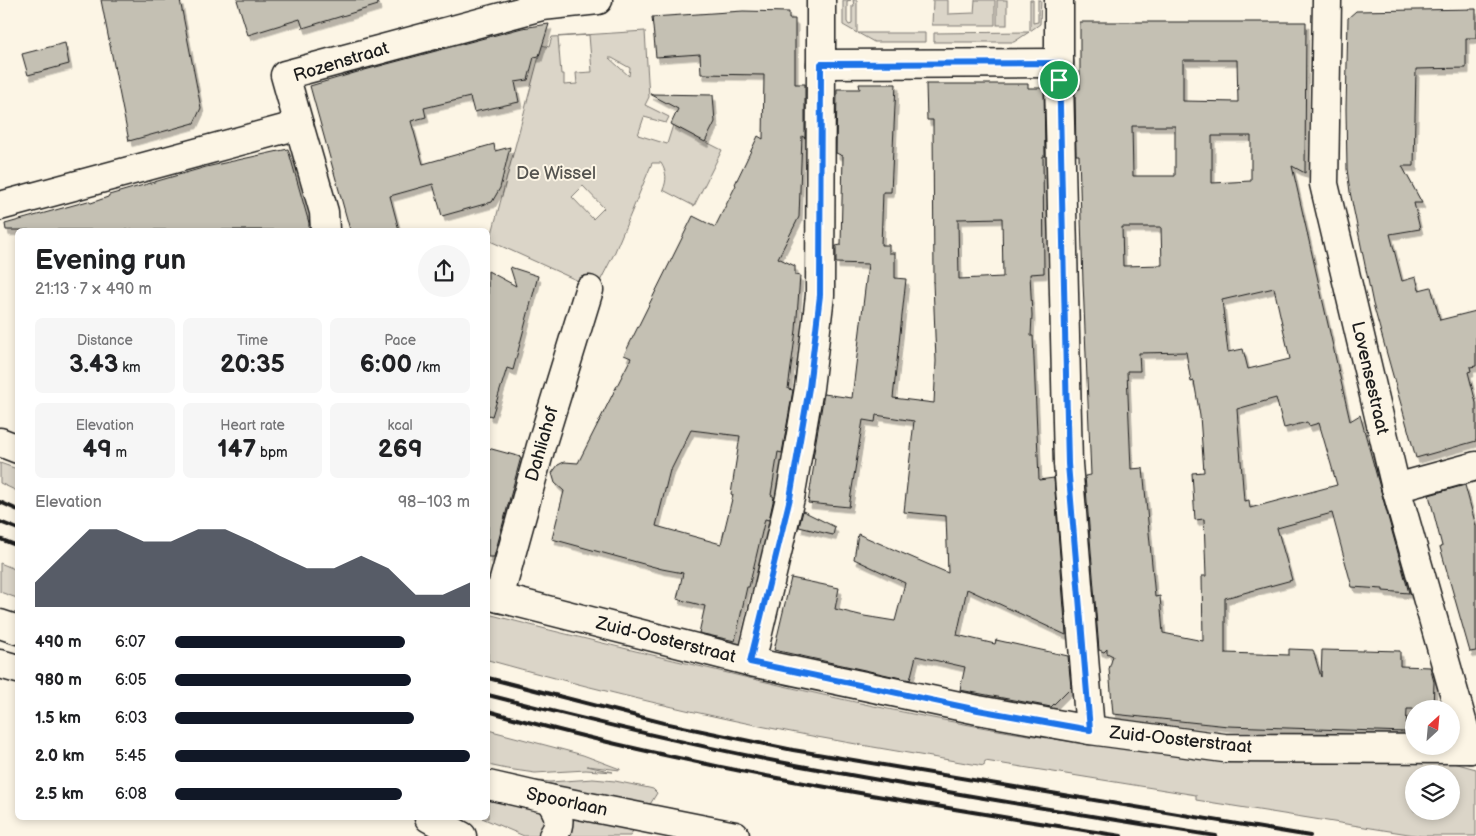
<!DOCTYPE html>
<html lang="en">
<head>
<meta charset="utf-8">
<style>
	:root { --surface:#fff; --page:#f6f6f6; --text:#202124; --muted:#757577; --accent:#111827 }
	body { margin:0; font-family:"Balsamiq Sans",sans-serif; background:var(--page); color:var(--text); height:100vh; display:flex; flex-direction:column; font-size:19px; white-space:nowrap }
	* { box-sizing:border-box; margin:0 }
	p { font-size:16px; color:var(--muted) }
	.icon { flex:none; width:28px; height:28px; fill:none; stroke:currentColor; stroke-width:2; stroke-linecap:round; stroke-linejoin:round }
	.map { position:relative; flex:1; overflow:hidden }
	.drawer { position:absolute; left:15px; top:228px; width:475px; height:592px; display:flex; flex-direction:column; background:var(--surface); border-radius:8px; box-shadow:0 2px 8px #0003 }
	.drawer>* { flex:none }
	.needle { width:32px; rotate:26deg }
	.fabs { position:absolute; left:1405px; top:700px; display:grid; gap:10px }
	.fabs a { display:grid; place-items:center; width:55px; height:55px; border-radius:50%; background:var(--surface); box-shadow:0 2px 8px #0003; font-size:25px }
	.pin { position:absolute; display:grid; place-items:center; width:42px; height:42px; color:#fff; margin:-21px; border:2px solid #fff; border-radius:50%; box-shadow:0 1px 5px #0007 }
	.round { display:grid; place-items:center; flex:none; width:52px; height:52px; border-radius:26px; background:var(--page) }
	.headline { display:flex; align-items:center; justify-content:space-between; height:85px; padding:0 20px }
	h1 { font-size:28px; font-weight:800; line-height:38px }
	.metrics { display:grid; grid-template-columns:repeat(3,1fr); gap:8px; height:85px; padding:5px 20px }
	.metrics div { display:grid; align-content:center; border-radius:8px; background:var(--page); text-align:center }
	.metrics b { font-size:25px; font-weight:800 }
	.metrics small { font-size:14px; font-weight:400 }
	.metrics p { font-size:14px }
	.chart { height:140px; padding:10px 20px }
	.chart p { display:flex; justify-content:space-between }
	.chart svg { width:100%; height:90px; margin-top:5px; fill:var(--accent); opacity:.7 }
	ul { padding:0 20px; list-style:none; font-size:16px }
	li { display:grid; grid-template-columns:80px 60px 1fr; align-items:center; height:38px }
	li i { height:12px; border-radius:6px; background:var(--accent) }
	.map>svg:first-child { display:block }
	.green { fill:#dbd5c8; stroke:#7c7872; fill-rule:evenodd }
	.building { fill:#c4c0b3; stroke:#1c1c1c; fill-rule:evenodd; filter:url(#shadow) }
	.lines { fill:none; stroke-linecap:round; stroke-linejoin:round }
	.minor-casing { stroke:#1c1c1c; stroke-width:31 }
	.tertiary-casing { stroke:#1c1c1c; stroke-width:31 }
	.minor { stroke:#fcf5e5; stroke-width:28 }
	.tertiary { stroke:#fcf5e5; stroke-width:28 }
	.rail { stroke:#1c1c1c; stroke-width:4 }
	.route-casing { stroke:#fff; stroke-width:10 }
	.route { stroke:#1a73e8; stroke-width:6 }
	.labels { text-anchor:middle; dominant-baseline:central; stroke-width:4; stroke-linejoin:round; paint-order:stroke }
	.street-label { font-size:18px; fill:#1c1c1c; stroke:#fcf5e5 }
	.park-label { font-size:18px; fill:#555450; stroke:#fcf5e5 }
</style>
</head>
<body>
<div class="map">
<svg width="1476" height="836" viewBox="0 0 1476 836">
	<defs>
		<filter id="shadow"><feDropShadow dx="3" dy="5.5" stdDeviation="0" flood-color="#0004"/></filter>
	</defs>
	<rect width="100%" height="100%" fill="#fcf5e5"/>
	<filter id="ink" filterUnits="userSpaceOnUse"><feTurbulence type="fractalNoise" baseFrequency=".02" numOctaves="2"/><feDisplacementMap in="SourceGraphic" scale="10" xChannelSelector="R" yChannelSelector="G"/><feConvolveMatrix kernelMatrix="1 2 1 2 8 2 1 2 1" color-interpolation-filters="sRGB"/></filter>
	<g filter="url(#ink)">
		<g class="green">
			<polygon points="843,0 851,0 847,1 847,22 849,25 852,24 852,6 854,6 853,0 857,0 857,33 843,25"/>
			<polygon points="933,0 948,0 948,14 974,13 975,0 995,0 995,25 932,25"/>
			<rect x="997" y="0" width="10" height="25"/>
			<polygon points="1030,0 1033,0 1033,23 1038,22 1038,0 1041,0 1040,24 1030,31"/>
			<path d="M645 31 649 97 645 105 669 117 666 123 644 117 638 135 667 144 673 125 722 150 694 206 663 190C667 180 667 173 661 163H652L614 254 596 289 490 241 542 45 549 47 552 37ZM589 35 592 72 576 73 577 84 564 85V74H561L558 37ZM609 58H612L630 68 629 76ZM583 186 604 208 593 219 572 197Z"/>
			<polygon points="1029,32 1014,42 934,42 934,33"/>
			<polygon points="858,33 925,33 925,42 874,42"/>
			<polygon points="0,463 17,469 17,491 0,483"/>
			<polygon points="0,563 17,570 17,598 0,592"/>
			<path d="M488 614C570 636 653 655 736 675 856 703 977 730 1099 745 1205 759 1310 760 1416 763L1432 757 1476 769V836H1421L1196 800V795L985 761 984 766C909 753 834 741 760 726 668 707 578 685 488 660ZM1414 774H1451V811H1414Z"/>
			<polygon points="488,730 583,755 620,769 620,770 587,766 613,772 586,770 535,773 507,769 488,765"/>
			<polygon points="593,779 615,781 649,788 653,789 657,793 649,806 527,780 550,782"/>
			<polygon points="488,800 539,811 544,815 547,823 539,836 524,836 482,818 488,818"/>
			<polygon points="569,817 635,827 630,836 563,836"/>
		</g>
		<g class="building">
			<polygon points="101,0 180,0 201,108 194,123 129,141"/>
			<polygon points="237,0 377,0 378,5 303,28 300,19 248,35"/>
			<polygon points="1476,9 1476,38 1466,38 1466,68 1416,69 1414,166 1402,166 1422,203 1414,203 1420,229 1390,234 1402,281 1416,277 1419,290 1431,287 1440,320 1476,311 1476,366 1470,367 1471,371 1468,372 1476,403 1476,441 1416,458 1373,304 1350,192 1347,169 1346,109 1348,18 1356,11"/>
			<path d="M743 11 789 12V19H795V84H805V138L802 136 799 217 778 258 795 266V275L800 276 796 330 788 389 793 390 782 453 778 452 771 495 774 497 769 520 765 519 749 587H747L735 641 699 633 705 606 677 599 683 573 662 569 552 539 564 491 555 483 552 473 558 465 564 462 578 463 631 358 624 355 693 216 715 227 736 185 735 184 758 136 763 139 764 75 701 74 700 54 656 57 652 17ZM691 430 740 436 731 494 733 495 721 544 656 526 670 470H671Z"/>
			<path d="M1080 22H1306L1305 173 1292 166 1350 421 1360 415 1409 593 1383 591V589L1352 587 1332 513 1277 528 1292 580 1225 598V653L1289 655V649L1313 650 1321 677 1322 650 1363 651V650L1400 651V666L1430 667 1434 682 1433 709H1407L1406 732 1228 726 1113 714 1109 669 1113 656 1107 653V649L1104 652 1099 650 1085 476 1091 475 1083 282 1079 155H1076L1075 89H1080ZM1183 60H1237L1238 102 1183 101ZM1132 126H1175V176H1133ZM1212 136H1251V181L1212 183ZM1122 227H1161L1162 265 1123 266ZM1274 288 1290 359 1248 369 1243 349 1228 352 1222 300ZM1186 352 1191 382 1194 381 1200 416 1204 472 1192 473 1195 520 1204 519 1206 576H1202L1203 641 1163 633 1160 596 1155 597 1143 468 1131 469 1127 371H1140L1139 353ZM1276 398 1284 428 1307 422 1309 426 1319 423 1337 485 1250 508 1249 500 1244 501 1237 409Z"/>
			<polygon points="549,24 539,56 534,57 528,80 515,82 519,102 474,112 470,97 424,108 426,117 411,121 423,164 494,144 495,151 510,147 500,188 492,202 442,216 433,184 390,196 399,230 350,230 310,86 361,71 522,28"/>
			<polygon points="65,43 69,64 28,75 22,54"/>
			<path d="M859 84H896L891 192H883L881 245H889V253H895V278L906 279 893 398 934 403 936 361 933 282H934L933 120H927L926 84H1028V88H1044L1045 156H1043L1044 273 1030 274 1032 315 1031 336H1033L1039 480 1054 478 1066 635 967 589 957 635 995 644 996 640 1068 656 1071 687 1051 707 960 690 965 667 916 656 910 680 774 650 791 578 839 588 835 609 864 616 895 621 905 583 854 559 858 534 948 573 946 516 904 512 914 421 876 415 875 422 863 420 849 507 808 503 815 458H813L824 394 852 398 868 264 836 263V246L841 245 843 156 836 153 837 89H860ZM1002 218 1003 277 959 279 958 219Z"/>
			<polygon points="650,94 713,95 715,122 705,142 671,124 678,109"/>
			<polygon points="288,149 309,223 309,230 6,230 5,224 88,201 91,203 108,197 109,195 206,167"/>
			<polygon points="510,267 538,276 513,370 507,368 492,416 488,415 488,271 516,286"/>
			<polygon points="488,448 521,457 494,557 488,557"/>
			<polygon points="1465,485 1476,526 1476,651 1470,652 1440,547 1442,546 1429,495"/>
			<polygon points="803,511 835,527 833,535 799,527"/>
		</g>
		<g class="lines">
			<defs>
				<g id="minor">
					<polyline points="821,0 821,64 1059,63"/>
					<polyline points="1059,0 1059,80 1068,464 1090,730"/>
					<polyline points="1327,0 1324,184 1396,488 1470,749"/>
					<polyline points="299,125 324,212 325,230"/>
					<polyline points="0,206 299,125 285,75 542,6 598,0"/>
					<polyline points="0,442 18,449"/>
					<polyline points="1396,488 1476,466"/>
					<polyline points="488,595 751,662 978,710 1090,730 1224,748 1470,749"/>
					<polyline points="499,598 541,446 589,290"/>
					<polyline points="751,662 790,498 809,388 820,295 821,64"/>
				</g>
				<g id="tertiary">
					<polyline points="0,624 18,630"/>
					<polyline points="0,664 18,669"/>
					<polyline points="488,785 549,799 735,836"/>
					<path d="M549 799C558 812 563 822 553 836"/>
					<polyline points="429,818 462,836"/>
				</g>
			</defs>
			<use href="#minor" class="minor-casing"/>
			<use href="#tertiary" class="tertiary-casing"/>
			<use href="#minor" class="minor"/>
			<use href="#tertiary" class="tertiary"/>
			<g class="rail">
				<polyline points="0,502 18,510"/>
				<polyline points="0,522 18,529"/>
				<polyline points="0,539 18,546"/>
				<polyline points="488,678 664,723 793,750 1310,836"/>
				<path d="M488 695C586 720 685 744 785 763 928 790 1072 813 1216 836"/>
				<path d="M488 711C695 770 909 802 1121 836"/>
			</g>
		</g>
	</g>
	<g class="lines" filter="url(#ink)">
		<defs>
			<polygon id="route" points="1059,63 1068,464 1090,730 978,710 750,662 790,498 809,388 820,295 821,64"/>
		</defs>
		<use href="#route" class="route-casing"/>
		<use href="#route" class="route"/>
	</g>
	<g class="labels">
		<g class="street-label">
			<text transform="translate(341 62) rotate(-17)">Rozenstraat</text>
			<text transform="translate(1370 378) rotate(77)">Lovensestraat</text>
			<text transform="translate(542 444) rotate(-74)">Dahliahof</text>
			<text transform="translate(666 640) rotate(14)">Zuid-Oosterstraat</text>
			<text transform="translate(1181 740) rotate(6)">Zuid-Oosterstraat</text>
			<text transform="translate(567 802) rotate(12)">Spoorlaan</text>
		</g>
		<g class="park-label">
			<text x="556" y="173">De Wissel</text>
		</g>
	</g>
</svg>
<div class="fabs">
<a><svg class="needle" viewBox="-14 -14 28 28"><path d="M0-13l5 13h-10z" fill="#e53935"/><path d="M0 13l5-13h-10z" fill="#757577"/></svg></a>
<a><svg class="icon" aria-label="layers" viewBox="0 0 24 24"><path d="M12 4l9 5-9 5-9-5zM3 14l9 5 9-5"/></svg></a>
</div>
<div class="pin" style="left:1059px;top:80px;background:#1e9e55"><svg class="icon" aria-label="arrive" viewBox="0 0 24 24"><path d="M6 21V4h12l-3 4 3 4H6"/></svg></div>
<section class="drawer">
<div class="headline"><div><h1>Evening run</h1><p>21:13 · 7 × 490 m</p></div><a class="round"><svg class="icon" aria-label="share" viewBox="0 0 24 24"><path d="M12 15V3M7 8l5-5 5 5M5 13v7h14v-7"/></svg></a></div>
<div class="metrics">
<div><p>Distance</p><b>3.43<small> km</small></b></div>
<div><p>Time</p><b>20:35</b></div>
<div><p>Pace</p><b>6:00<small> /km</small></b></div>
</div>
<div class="metrics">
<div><p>Elevation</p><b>49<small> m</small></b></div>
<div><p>Heart rate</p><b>147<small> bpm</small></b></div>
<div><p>kcal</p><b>269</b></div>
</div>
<div class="chart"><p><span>Elevation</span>98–103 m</p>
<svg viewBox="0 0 160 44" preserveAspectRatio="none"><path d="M0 44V32L10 19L20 6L30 6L40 12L50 12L60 6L70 6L80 12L90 19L100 25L110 25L120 19L130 25L140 38L150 38L160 32V44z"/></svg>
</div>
<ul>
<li><b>490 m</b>6:07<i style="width:78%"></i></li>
<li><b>980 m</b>6:05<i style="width:80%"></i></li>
<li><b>1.5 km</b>6:03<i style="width:81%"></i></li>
<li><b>2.0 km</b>5:45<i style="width:100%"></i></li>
<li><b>2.5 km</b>6:08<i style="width:77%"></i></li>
</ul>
</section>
</div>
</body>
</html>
